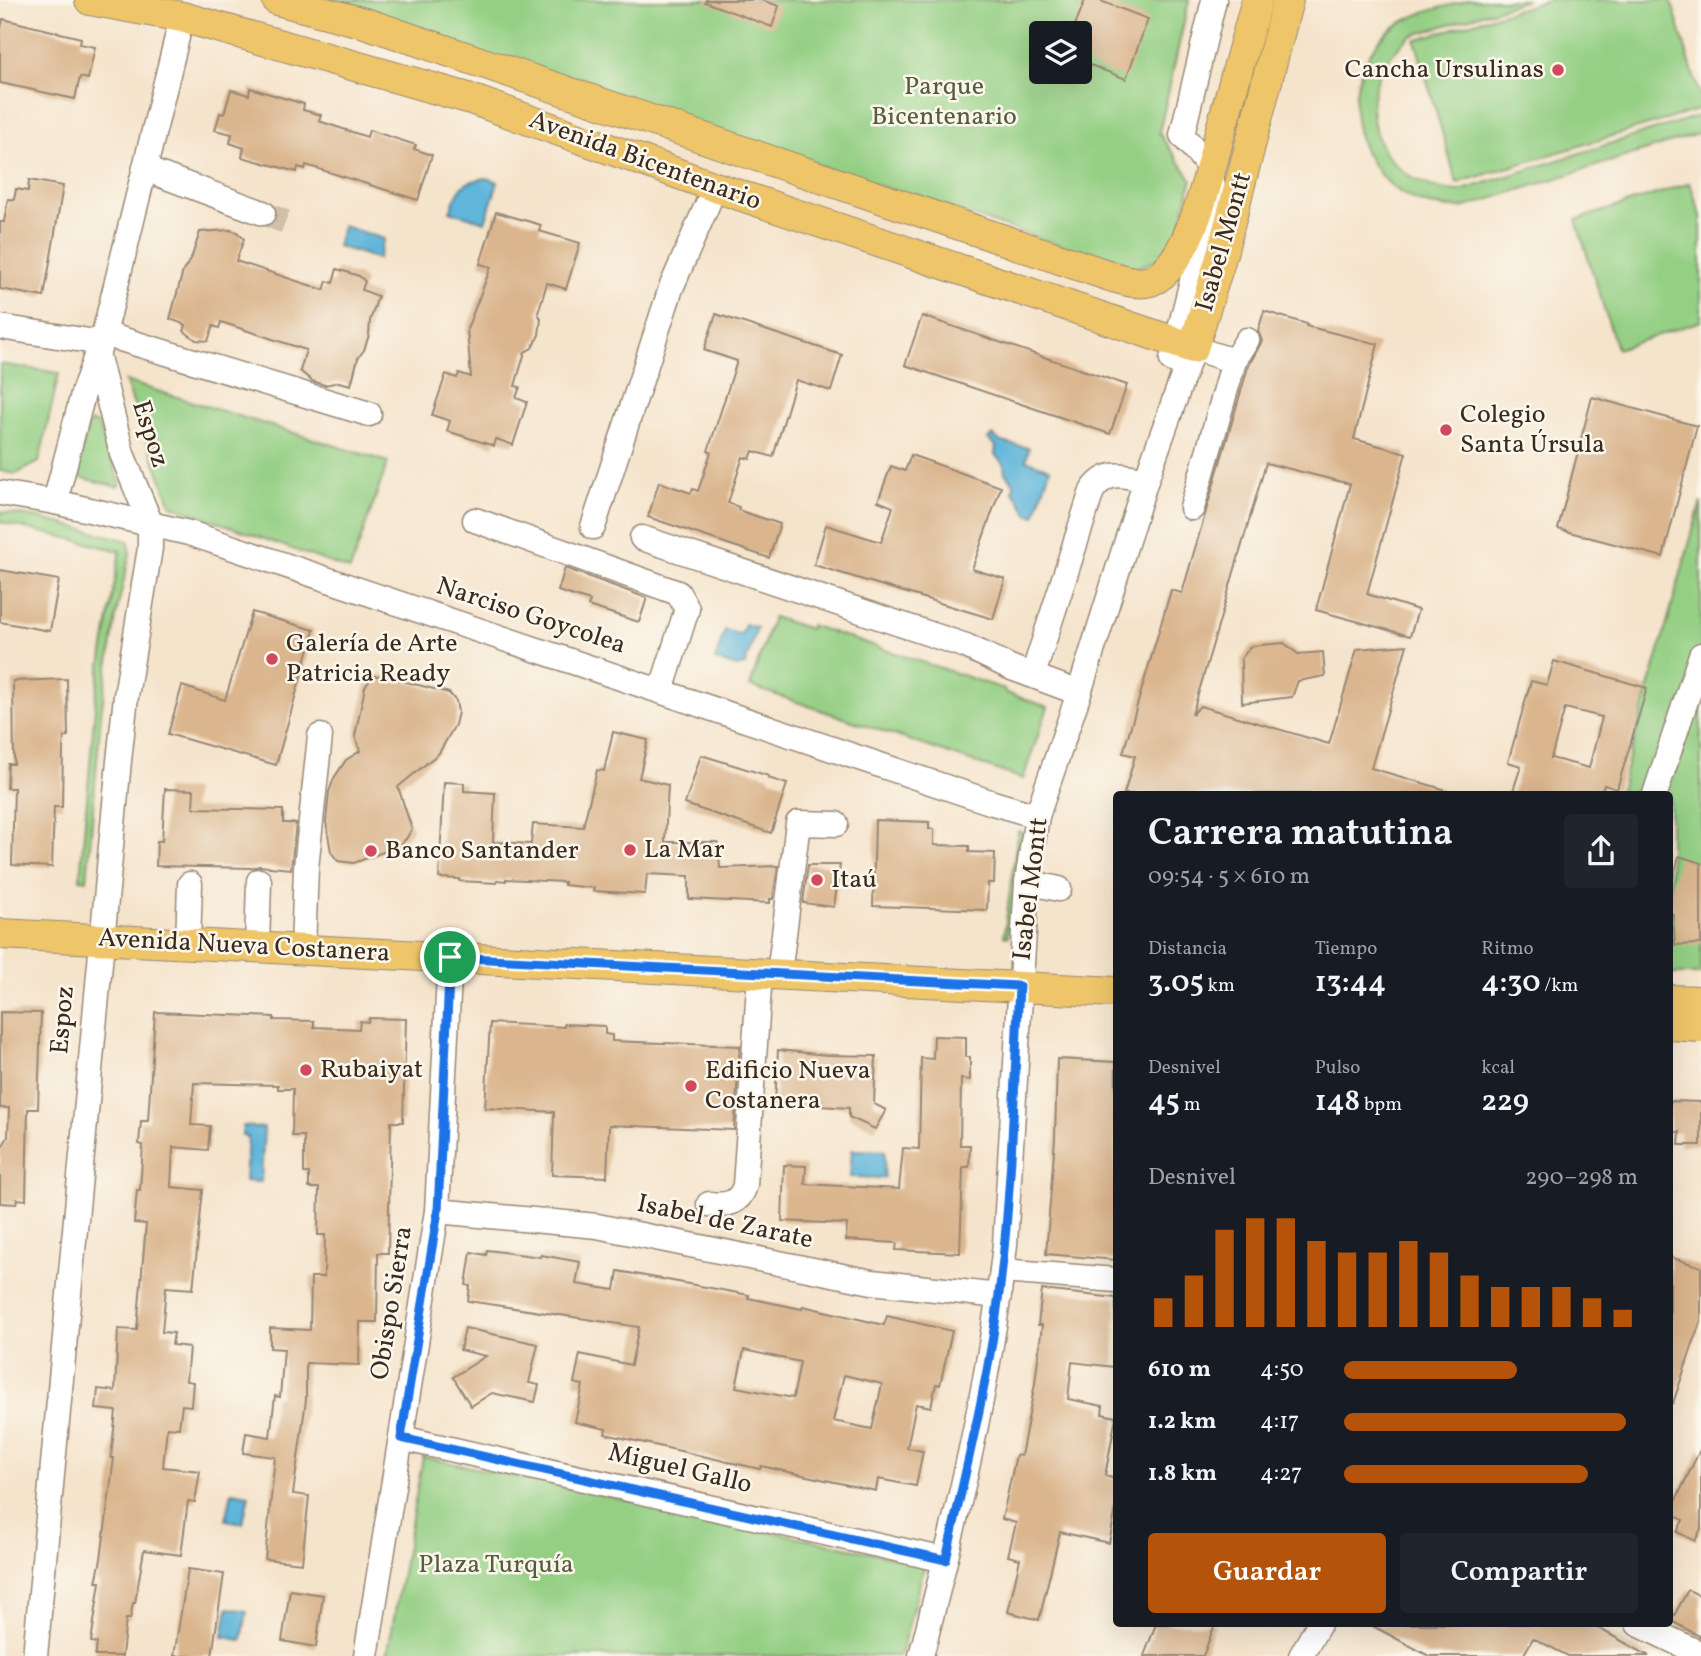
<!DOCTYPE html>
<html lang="es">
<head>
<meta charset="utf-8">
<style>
	:root { --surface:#171b24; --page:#20242c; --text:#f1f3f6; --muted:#9ea1a6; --accent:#b45309 }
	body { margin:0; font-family:Vollkorn,serif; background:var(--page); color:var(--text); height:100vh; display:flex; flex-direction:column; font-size:26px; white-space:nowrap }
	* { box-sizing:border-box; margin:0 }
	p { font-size:23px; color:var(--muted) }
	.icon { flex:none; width:38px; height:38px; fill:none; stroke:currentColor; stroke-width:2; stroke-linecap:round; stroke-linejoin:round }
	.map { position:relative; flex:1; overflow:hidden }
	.drawer { position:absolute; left:1113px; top:791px; width:560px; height:836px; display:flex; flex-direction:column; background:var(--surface); border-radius:7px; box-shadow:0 7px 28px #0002 }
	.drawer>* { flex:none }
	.fabs { position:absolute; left:1029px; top:21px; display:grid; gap:14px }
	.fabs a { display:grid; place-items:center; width:63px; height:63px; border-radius:7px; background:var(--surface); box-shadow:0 7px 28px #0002; font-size:35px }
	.pin { position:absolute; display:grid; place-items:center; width:60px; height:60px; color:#fff; margin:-30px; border:4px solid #fff; border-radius:50%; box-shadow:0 2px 7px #0007 }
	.round { display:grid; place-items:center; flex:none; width:74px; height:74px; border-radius:7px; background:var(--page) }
	.head { display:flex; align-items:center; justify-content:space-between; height:119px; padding:0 35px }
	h1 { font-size:38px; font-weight:600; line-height:52px }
	.figures { display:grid; grid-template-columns:repeat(3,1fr); gap:10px; height:119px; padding:7px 35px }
	.figures div { display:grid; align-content:center }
	.figures b { font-size:30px; font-weight:600 }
	.figures small { font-size:19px; font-weight:400 }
	.figures p { font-size:19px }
	.chart { height:196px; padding:14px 35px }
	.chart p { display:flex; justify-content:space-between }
	.chart svg { width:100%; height:126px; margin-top:7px; stroke:var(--accent); stroke-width:6 }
	.button { display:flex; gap:14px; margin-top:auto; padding:14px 35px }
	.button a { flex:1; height:80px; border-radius:7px; background:var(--accent); color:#fff; font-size:28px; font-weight:600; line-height:80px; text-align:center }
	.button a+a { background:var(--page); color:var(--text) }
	ul { padding:0 35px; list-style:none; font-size:23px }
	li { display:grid; grid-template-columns:112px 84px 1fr; align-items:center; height:52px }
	li i { height:18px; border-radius:9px; background:var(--accent) }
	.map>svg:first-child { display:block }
	.green { fill:#94cf84; stroke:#687c51; stroke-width:2; fill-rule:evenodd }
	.water { fill:#5eb5da; stroke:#4c707c; stroke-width:2 }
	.building { fill:#dab58d; fill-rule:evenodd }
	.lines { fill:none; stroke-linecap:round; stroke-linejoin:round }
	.minor-tunnel { stroke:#d0bfa9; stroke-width:24; stroke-dasharray:24 12; stroke-linecap:butt }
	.minor-casing { stroke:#988775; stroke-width:27 }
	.major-casing { stroke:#988775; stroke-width:32 }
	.minor { stroke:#fff; stroke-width:24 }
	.major { stroke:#eec569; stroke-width:30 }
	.route-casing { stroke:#fff; stroke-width:14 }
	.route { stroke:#1a73e8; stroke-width:9 }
	.poi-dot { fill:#d1495b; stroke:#fbf7ec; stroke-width:2.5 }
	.labels { text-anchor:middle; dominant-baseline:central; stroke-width:5; stroke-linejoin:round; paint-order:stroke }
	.poi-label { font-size:26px; fill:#3b2a1e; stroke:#fbf7ec; text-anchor:start }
	.park-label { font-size:26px; fill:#565c3d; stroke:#fbf7ec }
	.street-label { font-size:26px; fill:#3b2a1e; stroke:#fbf7ec }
</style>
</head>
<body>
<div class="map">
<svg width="1701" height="1656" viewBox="0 0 1701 1656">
	<rect width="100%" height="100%" fill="#fbf7ec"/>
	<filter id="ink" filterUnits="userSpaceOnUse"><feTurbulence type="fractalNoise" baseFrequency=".0143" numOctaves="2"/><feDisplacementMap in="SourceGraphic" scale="14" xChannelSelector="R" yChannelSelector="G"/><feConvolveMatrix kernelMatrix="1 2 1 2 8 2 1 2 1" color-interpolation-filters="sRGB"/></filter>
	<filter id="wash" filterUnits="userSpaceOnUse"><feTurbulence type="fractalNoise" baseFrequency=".00686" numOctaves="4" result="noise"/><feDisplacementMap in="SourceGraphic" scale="28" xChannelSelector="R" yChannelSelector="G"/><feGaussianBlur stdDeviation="1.57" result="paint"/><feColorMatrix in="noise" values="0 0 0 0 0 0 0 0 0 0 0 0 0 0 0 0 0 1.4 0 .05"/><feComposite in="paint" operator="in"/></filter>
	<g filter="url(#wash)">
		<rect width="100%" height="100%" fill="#f5e4cc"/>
		<g class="green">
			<path d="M311 0H1189L1159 133 1192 180C1181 219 1179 263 1131 268ZM1041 33H1080V72H1041Z"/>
			<path d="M1468 0H1527L1411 36C1341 90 1371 187 1460 191L1701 115V133L1462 208C1444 208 1426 206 1410 198 1347 165 1336 77 1389 31 1410 13 1442 8 1468 0Z"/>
			<polygon points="1548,0 1671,0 1701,100 1701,109 1457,183 1415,40"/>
			<polygon points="1690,183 1701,216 1701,321 1617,349 1576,220"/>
			<polygon points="0,364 59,373 39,462 16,474 0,471"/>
			<polygon points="125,381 388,462 350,570 171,505"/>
			<polygon points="91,422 98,424 101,432 120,482 118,487 79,477 78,464 88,426"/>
			<polygon points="1701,502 1701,974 1670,974 1670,794 1619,794"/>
			<polygon points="0,512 39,518 129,541 130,554 117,610 101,713 87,880 80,879 96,696 120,551 0,522"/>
			<polygon points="773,617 810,629 810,625 1004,689 1006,693 1048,707 1023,779 750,686"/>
			<polygon points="1018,831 1023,833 1008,937 1004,936"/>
			<polygon points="423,1457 925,1564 900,1656 387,1656"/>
		</g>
		<g class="water">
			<path d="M486 178 498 182 485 222 450 211C459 188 460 182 486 178Z"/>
			<polygon points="343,226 384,239 378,259 337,246"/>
			<path d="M993 435 1001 442 1029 448 1026 460 1050 469 1035 516C1023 516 1024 502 1013 492L1014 483 1005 473 1004 464 995 455 996 446 988 439Z"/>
			<polygon points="745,624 757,628 745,665 737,667 715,660 725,630 741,635"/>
			<polygon points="243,1126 264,1128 261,1182 245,1181 248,1137 242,1136"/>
			<polygon points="852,1150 885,1151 884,1178 850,1177"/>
			<polygon points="232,1492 249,1495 243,1523 226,1520"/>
			<polygon points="228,1608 247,1611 242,1640 223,1637"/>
		</g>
		<g id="blocks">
			<g class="building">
				<polygon points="706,0 762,0 779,6 772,27 705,2"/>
				<polygon points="1085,0 1098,0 1148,19 1126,79 1080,61 1080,33 1072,33"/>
				<polygon points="3,19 81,38 80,44 95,47 88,79 80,77 75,99 0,83 0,31"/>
				<polygon points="250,88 304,104 303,110 321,115 319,121 367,137 369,130 416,145 414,149 432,155 418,200 306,165 305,169 298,167 297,172 242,157 244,148 230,143 232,134 215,130 220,113 224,114 231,90 249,95"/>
				<polygon points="29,180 63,186 44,297 0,289 0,222 4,222 8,199 14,200 16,189 28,191"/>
				<polygon points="496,212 541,225 539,231 580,243 566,289 547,283 538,313 541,319 539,335 532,348 525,352 515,386 520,387 516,398 527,402 513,445 496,439 494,446 447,431 450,421 432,415 446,374 457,378 459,373 471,377 467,329 491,267 480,264"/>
				<polygon points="230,230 237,232 244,239 236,261 324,290 327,281 333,283 337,269 359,276 365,281 362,290 378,296 370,321 369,335 364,350 358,358 351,385 339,382 325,385 312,381 300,371 306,350 221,322 219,328 213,326 208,341 196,340 184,331 186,325 170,319 183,271 191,259 200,232"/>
				<polygon points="1264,311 1307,324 1306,326 1378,344 1354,439 1406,453 1367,594 1418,610 1410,636 1316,610 1350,484 1266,463 1192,715 1200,706 1329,744 1357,649 1407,645 1371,768 1443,789 1442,794 1124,794 1135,756 1123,753 1171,590 1182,593 1248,367 1262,341 1258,331"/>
				<polygon points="716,314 842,355 831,391 796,380 773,457 753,451 750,459 743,457 728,503 739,507 738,510 780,524 769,558 648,517 659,482 691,493 693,489 698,491 711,452 708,451 737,361 704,350"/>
				<polygon points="922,316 1127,385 1110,434 905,365"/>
				<polygon points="1592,397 1697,426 1663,557 1558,529"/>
				<polygon points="911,455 1001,487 972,569 1005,579 993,619 814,565 826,525 881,542 893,507 878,501 891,466 905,471"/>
				<polygon points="565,568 647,598 639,622 588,606 590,601 558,591"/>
				<polygon points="0,570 59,580 50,631 0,622"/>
				<polygon points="252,612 314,630 276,765 168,734 182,686 225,700"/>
				<polygon points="1284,643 1298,654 1323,652 1325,676 1298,681 1292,697 1242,703 1241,659 1251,646"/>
				<path d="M1554 661 1647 688 1617 789 1604 785 1601 794H1512L1521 766 1508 762 1531 681 1547 685ZM1565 708 1602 717 1589 768 1551 758Z"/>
				<polygon points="373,676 384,676 449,693 456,701 458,712 455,725 439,753 398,787 412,829 406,839 397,847 354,863 338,861 331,852 326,822 329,792 334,778 346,760 360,751 355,736 365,687"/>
				<polygon points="67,679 68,736 64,737 63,746 62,807 54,807 52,867 12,865 14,788 7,788 8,764 14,764 13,681"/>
				<polygon points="613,732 648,740 639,778 668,785 665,842 718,842 720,868 778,866 773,899 770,899 770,903 689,899 689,876 647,874 645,894 593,891 594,888 564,885 564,882 506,879 506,881 497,880 497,883 459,881 459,879 439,878 444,782 464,783 464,791 495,793 493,842 531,844 533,824 583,827 597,770 604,771"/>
				<polygon points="701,755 769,776 768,778 787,784 771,833 685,804"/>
				<polygon points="165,789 194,790 193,808 283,810 283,823 296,823 291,869 259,866 252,868 156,866 157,841 162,841"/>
				<polygon points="875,820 929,822 929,829 934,829 934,845 969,846 969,852 995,853 994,883 988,883 987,910 873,906"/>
				<polygon points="1679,856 1701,863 1701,944 1675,945 1673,914 1670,913 1670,891"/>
				<polygon points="808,865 840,865 834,907 803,903"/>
				<polygon points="0,1012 41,1013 38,1109 28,1109 26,1200 17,1199 16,1204 0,1203 0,1150 8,1137 9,1108 0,1108"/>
				<polygon points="155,1012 274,1017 274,1020 314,1021 314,1027 359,1029 360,1021 368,1022 369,1018 406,1019 403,1122 391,1122 388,1253 378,1253 377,1322 360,1322 359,1365 306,1363 306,1400 293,1494 309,1496 302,1563 265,1559 275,1457 243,1453 246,1433 270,1437 275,1396 280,1397 284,1349 270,1348 270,1328 310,1330 311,1277 324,1277 325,1235 318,1235 319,1188 309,1188 309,1173 304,1173 304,1136 292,1136 293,1089 278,1089 278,1085 194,1083 191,1125 210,1126 208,1150 173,1147 171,1187 203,1190 193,1289 166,1287 162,1332 174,1333 172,1345 189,1347 186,1381 193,1382 191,1406 182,1405 179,1428 167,1427 163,1467 200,1471 195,1502 188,1501 181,1555 144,1550 135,1603 133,1603 130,1619 126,1619 122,1656 95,1656 97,1643 91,1642 100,1582 96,1582 101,1559 114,1458 111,1458 116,1411 96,1409 98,1389 115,1391 118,1329 137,1330 146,1224 134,1223 137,1190 140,1190 143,1145 139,1144 141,1121 148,1121"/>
				<polygon points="490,1023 564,1027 564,1024 605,1026 605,1034 612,1035 612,1041 740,1046 734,1130 609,1125 607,1177 552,1175 554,1112 485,1108"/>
				<polygon points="934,1036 966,1037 966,1057 970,1057 970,1080 961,1079 960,1145 970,1145 969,1167 963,1167 960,1253 896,1250 897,1243 846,1240 847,1224 782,1221 784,1165 806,1166 805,1184 899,1189 903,1148 919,1149 921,1058 933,1059"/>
				<polygon points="778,1050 827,1055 876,1056 874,1104 886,1110 875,1129 849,1117 849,1108 775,1103"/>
				<polygon points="1057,1059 1116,1062 1115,1177 1116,1177 1116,1260 1046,1254 1055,1138"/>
				<polygon points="1670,1101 1701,1102 1701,1145 1679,1145 1680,1132 1670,1132"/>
				<path d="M487 1250 541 1257V1255L580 1262 576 1284 615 1290 618 1271 749 1295 748 1298 802 1309 803 1306 884 1325 887 1316 952 1331 940 1385 936 1384 931 1407 916 1404 907 1448 923 1451 916 1486 878 1479 876 1491 761 1466 760 1469 605 1434 606 1429 575 1422 583 1385 574 1383 580 1354 631 1365 639 1327 468 1301 470 1286 466 1285 471 1252 486 1255ZM744 1350 800 1362 793 1398 736 1387ZM844 1375 882 1384 872 1429 833 1421Z"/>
				<polygon points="1670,1257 1701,1267 1701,1320 1673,1403 1670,1402"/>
				<polygon points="1042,1290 1116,1298 1114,1367 1072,1362 1068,1399 1103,1406 1102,1414 1116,1417 1105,1476 1116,1479 1116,1509 1109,1543 1060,1532 1039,1620 1008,1612 1020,1559 1008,1556 1016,1523 1002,1519 1016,1455 1021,1456 1035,1383 1042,1325 1038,1325"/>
				<polygon points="465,1328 538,1344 529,1383 539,1385 535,1402 492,1393 471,1406 453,1377 486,1356 460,1350"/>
				<polygon points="1701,1448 1701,1529 1695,1541 1677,1532 1683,1520 1670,1512"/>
				<polygon points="188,1569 224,1574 212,1656 174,1656"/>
				<polygon points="290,1590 323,1595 316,1647 282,1641"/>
				<polygon points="1688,1590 1701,1596 1701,1637 1671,1621"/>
				<polygon points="1156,1624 1215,1624 1203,1656 1144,1656"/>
				<polygon points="1369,1624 1591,1624 1649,1656 1568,1656 1533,1638 1523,1656 1429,1656"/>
			</g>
		</g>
	</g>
	<g filter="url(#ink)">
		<use href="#blocks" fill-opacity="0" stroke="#988775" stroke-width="2"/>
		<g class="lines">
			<polyline class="minor-tunnel" points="263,213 293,225"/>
			<defs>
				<g id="minor">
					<polyline points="145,169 263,213"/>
					<polyline points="0,327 102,343"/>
					<polyline points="104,334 369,414"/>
					<path d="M1172 360 1212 202C1216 167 1204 161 1182 135L1214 0"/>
					<polyline points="0,493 55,502 189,533 993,803 1037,816"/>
					<polyline points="55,502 84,390 104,334 182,17"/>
					<polyline points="1192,508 1234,361"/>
					<polyline points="475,520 678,593 687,609 661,691"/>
					<polyline points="593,527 671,288 715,187"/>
					<polyline points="642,538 966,646 1012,668 1079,693"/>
					<path d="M1033 675 1092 491C1107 469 1123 475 1146 480"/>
					<polyline points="1655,794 1701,655"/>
					<polyline points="1027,882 1059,889"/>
					<polyline points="188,943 190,884"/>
					<polyline points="257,947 259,881"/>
					<polyline points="303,949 306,868 320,736"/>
					<polyline points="779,974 798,823 836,824"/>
					<path d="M709 1204C726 1206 740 1204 745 1185L760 973"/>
					<polyline points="437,1211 597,1226 872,1282 999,1296"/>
					<polyline points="1002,1271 1116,1280"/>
					<polyline points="401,1438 945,1560"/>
					<polyline points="1638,1624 1701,1654"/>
					<polyline points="35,1656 119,761 126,696 150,548 150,522 122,454 98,357"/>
					<polyline points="366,1656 437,1211 450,957"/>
					<path d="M921 1656C956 1520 990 1384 1005 1244L1027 882 1037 816 1079 693 1146 480 1193 348 1234 361 1247 340"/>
					<polyline points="1301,1656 1319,1624"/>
				</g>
				<g id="major">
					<polyline points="90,0 182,17 468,98 715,187 1193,348 1220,261 1288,0"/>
					<path d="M277 0 368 24 1110 276C1127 281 1146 288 1161 275 1194 248 1210 169 1221 129 1233 86 1245 43 1257 0"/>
					<polyline points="0,934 1116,992"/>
					<polyline points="1670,1000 1701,1001"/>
					<polyline points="1670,1025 1701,1027"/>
				</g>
			</defs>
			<use href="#minor" class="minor-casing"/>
			<use href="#major" class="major-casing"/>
			<use href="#minor" class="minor"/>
			<use href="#major" class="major"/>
		</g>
	</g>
	<g class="lines" filter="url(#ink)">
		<defs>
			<path id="route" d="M450 957 1019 986C1014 1089 1012 1192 999 1294 988 1384 965 1472 946 1560L401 1438 438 1211Z"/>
		</defs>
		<use href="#route" class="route-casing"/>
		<use href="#route" class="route"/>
	</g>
	<g class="poi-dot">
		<circle cx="1558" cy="70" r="7"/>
		<circle cx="1446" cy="430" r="7"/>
		<circle cx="272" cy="659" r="7"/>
		<circle cx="630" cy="850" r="7"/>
		<circle cx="371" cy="851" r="7"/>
		<circle cx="817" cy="880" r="7"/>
		<circle cx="306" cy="1070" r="7"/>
		<circle cx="691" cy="1086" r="7"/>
	</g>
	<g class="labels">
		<g class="poi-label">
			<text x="1544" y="70" text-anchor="end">Cancha Ursulinas</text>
			<text x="1460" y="415">Colegio<tspan x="1460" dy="30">Santa Úrsula</tspan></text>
			<text x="286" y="644">Galería de Arte<tspan x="286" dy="30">Patricia Ready</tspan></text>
			<text x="644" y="850">La Mar</text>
			<text x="385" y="851">Banco Santander</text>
			<text x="831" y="880">Itaú</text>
			<text x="320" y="1070">Rubaiyat</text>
			<text x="705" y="1071">Edificio Nueva<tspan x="705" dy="30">Costanera</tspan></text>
		</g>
		<g class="park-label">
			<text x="944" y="87">Parque<tspan x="944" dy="30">Bicentenario</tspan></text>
			<text x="496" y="1565">Plaza Turquía</text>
		</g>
		<g class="street-label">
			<text transform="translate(645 161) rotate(20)">Avenida Bicentenario</text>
			<text transform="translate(1224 242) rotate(-74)">Isabel Montt</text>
			<text transform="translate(150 434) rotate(72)">Espoz</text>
			<text transform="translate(531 616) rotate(18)">Narciso Goycolea</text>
			<text transform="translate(1031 889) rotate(-83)">Isabel Montt</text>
			<text transform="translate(244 946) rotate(3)">Avenida Nueva Costanera</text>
			<text transform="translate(63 1020) rotate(-85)">Espoz</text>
			<text transform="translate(725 1222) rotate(12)">Isabel de Zarate</text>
			<text transform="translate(392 1303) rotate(-81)">Obispo Sierra</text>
			<text transform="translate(680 1469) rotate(13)">Miguel Gallo</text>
		</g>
	</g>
</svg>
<div class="fabs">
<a><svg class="icon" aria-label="layers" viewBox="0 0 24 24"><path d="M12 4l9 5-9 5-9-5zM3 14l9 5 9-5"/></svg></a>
</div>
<div class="pin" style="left:450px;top:957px;background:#1e9e55"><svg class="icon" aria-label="arrive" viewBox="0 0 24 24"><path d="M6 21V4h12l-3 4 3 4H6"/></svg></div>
<section class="drawer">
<div class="head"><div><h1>Carrera matutina</h1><p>09:54 · 5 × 610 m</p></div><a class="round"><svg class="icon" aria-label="share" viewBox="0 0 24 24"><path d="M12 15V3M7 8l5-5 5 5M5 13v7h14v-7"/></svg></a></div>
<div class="figures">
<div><p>Distancia</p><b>3.05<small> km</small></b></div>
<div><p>Tiempo</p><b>13:44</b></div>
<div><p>Ritmo</p><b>4:30<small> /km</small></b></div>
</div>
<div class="figures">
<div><p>Desnivel</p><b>45<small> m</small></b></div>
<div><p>Pulso</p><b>148<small> bpm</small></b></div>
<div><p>kcal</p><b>229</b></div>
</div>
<div class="chart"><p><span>Desnivel</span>290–298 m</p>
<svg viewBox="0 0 160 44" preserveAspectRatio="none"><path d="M5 44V34M15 44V26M25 44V10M35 44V6M45 44V6M55 44V14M65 44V18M75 44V18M85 44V14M95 44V18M105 44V26M115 44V30M125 44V30M135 44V30M145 44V34M155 44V38"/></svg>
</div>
<ul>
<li><b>610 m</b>4:50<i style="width:59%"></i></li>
<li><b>1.2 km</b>4:17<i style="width:96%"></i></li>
<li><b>1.8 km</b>4:27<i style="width:83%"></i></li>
</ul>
<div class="button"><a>Guardar</a><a>Compartir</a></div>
</section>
</div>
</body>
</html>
